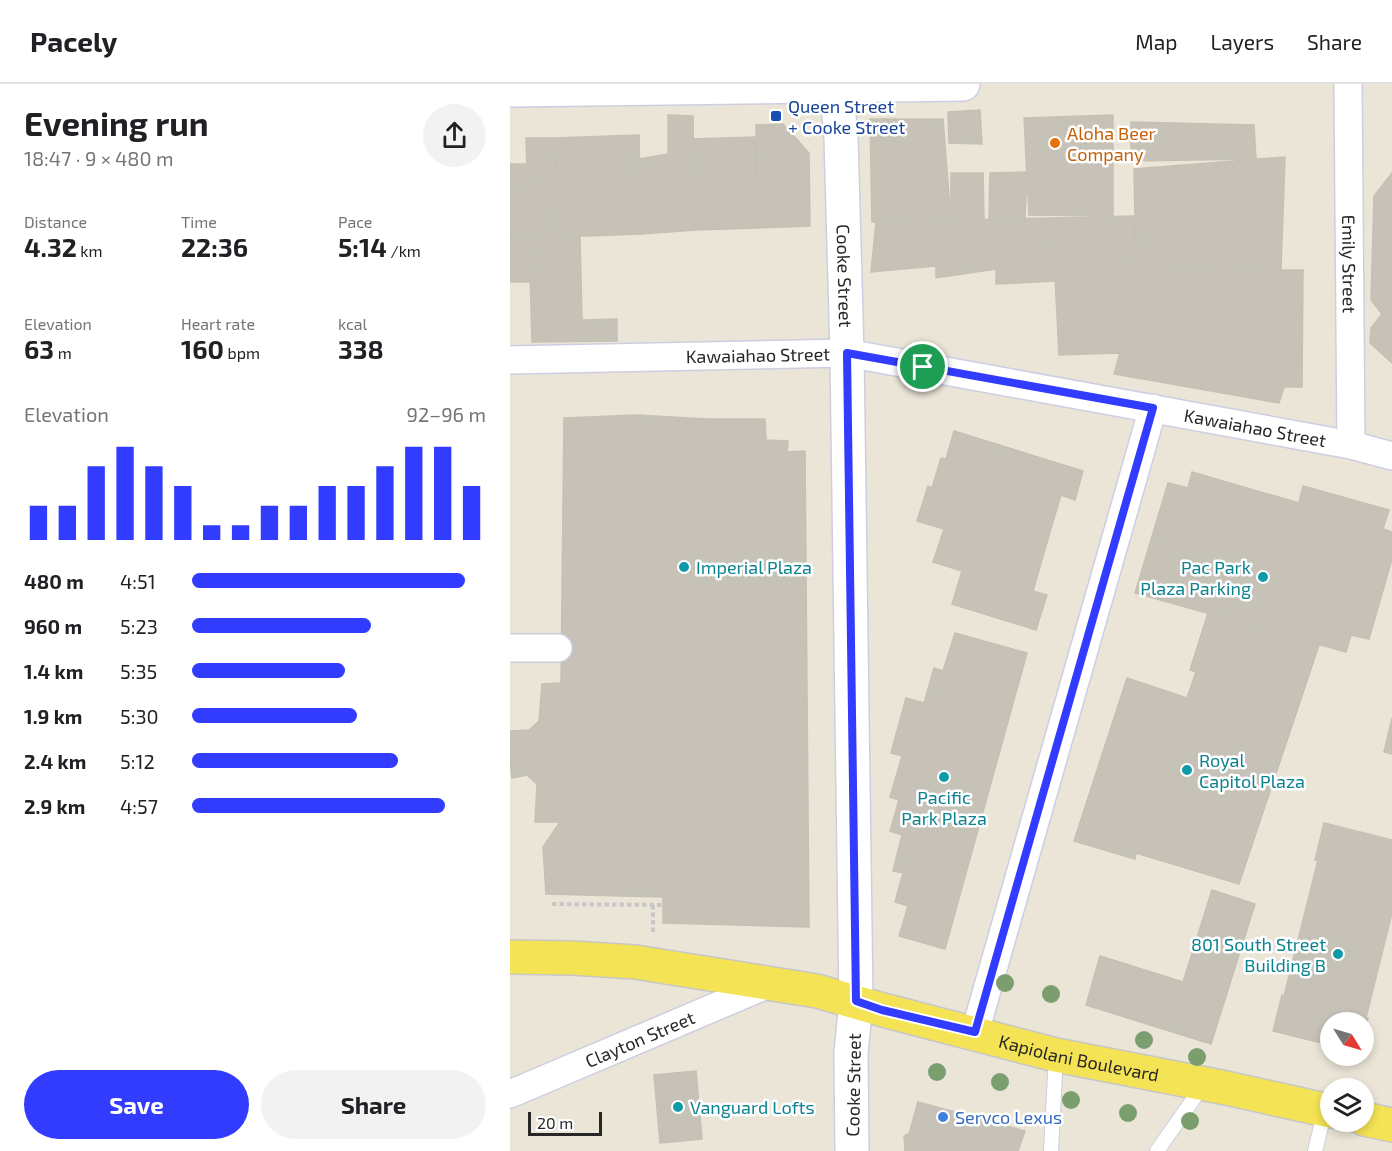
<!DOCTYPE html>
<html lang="en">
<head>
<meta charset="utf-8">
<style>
	:root { --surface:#fff; --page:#f2f2f2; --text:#202124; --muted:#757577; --line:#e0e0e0; --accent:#313cfe }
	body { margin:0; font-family:"Exo 2",sans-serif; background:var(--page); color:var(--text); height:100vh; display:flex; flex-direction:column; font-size:22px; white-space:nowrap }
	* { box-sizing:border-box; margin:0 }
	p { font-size:20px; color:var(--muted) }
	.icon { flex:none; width:33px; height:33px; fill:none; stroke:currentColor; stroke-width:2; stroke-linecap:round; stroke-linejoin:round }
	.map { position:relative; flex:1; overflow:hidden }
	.drawer { display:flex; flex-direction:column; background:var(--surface); width:510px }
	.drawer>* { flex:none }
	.needle { width:39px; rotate:127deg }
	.tools { position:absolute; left:810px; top:928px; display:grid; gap:12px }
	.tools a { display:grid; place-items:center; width:54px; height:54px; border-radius:50%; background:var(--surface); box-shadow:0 3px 9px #0003; font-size:30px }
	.scale { position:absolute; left:18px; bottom:15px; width:74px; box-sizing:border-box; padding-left:6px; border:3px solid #272727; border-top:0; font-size:16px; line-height:21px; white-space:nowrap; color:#272727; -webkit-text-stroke:4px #fff; paint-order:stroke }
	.pin { position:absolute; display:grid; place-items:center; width:51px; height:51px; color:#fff; margin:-26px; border:3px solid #fff; border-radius:50%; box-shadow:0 2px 6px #0007 }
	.round { display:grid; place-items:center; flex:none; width:63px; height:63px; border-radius:32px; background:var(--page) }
	.headline { display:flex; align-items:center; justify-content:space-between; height:102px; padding:0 24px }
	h1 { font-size:33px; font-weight:700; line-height:45px }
	.stats { display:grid; grid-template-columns:repeat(3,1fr); gap:9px; height:102px; padding:6px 24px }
	.stats div { display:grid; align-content:center }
	.stats b { font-size:26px; font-weight:700 }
	.stats small { font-size:16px; font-weight:400 }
	.stats p { font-size:16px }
	.chart { height:168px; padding:12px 24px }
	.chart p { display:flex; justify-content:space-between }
	.chart svg { width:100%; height:108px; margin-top:6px; stroke:var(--accent); stroke-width:6 }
	.action { display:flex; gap:12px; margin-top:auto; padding:12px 24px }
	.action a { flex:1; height:69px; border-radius:36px; background:var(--accent); color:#fff; font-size:24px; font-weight:700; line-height:69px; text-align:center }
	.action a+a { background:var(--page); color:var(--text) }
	ul { padding:0 24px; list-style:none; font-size:20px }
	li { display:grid; grid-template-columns:96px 72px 1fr; align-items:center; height:45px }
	li i { height:15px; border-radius:8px; background:var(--accent) }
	header { display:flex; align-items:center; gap:36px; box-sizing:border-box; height:84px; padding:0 30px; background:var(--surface); border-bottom:2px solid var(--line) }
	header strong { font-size:28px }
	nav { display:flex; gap:33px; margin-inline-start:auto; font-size:21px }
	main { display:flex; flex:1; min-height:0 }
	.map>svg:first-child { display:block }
	.building { fill:#c6c2b8; stroke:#c5c1b2; stroke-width:1.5 }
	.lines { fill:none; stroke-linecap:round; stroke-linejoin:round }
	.lane-casing { stroke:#cdcee1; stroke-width:16 }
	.street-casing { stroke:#cdcee1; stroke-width:30 }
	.secondary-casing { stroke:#cdcee1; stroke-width:36 }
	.primary-casing { stroke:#c7c7c7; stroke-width:36 }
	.path { stroke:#c7c7c7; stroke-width:4; stroke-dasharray:4.5 3; stroke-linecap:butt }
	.lane { stroke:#fff; stroke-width:14 }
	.street { stroke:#fff; stroke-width:27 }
	.secondary { stroke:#fff; stroke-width:33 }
	.primary { stroke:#f4e354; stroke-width:33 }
	.tree { fill:#7a9e6e }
	.route-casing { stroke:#fff; stroke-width:12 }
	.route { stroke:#313cfe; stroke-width:8 }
	.transit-dot { fill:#1a4fb4; stroke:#fff; stroke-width:2 }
	.food-dot { fill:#e8710a; stroke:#fff; stroke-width:2 }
	.culture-dot { fill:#0f9aa8; stroke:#fff; stroke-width:2 }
	.shop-dot { fill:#3f7fe0; stroke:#fff; stroke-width:2 }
	.labels { text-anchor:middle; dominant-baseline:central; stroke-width:5; stroke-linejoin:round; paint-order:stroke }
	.transit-label { font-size:18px; fill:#164399; stroke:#fff; text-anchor:start }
	.food-label { font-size:18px; fill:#c56008; stroke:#fff; text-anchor:start }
	.street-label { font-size:18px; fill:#272727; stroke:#fff }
	.culture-label { font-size:18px; fill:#0d838f; stroke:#fff; text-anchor:start }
	.shop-label { font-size:18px; fill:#366cbe; stroke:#fff; text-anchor:start }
</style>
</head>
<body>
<header>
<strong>Pacely</strong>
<nav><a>Map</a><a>Layers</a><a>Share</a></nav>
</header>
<main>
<section class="drawer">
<div class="headline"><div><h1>Evening run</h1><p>18:47 · 9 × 480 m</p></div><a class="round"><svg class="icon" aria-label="share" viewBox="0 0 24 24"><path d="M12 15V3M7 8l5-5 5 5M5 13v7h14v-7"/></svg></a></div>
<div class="stats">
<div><p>Distance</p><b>4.32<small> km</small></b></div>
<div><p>Time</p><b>22:36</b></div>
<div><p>Pace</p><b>5:14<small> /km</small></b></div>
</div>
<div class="stats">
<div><p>Elevation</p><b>63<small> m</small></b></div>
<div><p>Heart rate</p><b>160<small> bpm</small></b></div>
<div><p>kcal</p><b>338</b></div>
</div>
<div class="chart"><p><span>Elevation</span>92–96 m</p>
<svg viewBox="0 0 160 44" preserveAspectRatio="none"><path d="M5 44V30M15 44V30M25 44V14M35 44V6M45 44V14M55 44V22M65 44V38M75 44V38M85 44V30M95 44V30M105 44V22M115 44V22M125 44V14M135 44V6M145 44V6M155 44V22"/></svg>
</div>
<ul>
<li><b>480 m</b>4:51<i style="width:93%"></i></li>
<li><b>960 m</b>5:23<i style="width:61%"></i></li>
<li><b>1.4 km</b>5:35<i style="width:52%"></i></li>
<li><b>1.9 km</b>5:30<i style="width:56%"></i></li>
<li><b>2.4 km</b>5:12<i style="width:70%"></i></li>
<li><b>2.9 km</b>4:57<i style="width:86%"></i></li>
</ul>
<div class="action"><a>Save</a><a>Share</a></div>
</section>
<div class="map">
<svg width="882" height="1067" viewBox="0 0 882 1067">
	<rect width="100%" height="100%" fill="#ebe5d8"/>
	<g class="building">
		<polygon points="470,26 472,60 439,59 438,28"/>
		<polygon points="158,31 183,32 185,146 131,150 129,75 158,70"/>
		<polygon points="603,31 603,132 519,131 514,34"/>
		<polygon points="360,35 433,35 441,137 362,138"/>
		<polygon points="621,38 744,41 746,75 621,77"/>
		<polygon points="273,40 299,69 300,142 247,144 246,41"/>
		<polygon points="129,51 131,150 48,153 45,54"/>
		<polygon points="245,53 247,144 185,146 183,55"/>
		<polygon points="16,54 45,54 48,153 19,154"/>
		<polygon points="775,73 771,186 626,187 624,85"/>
		<polygon points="0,80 17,80 19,154 0,155"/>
		<polygon points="517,88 515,134 479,135 480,89"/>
		<polygon points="441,89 473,89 474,135 441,137"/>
		<polygon points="882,89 882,279 860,259 861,244 872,230 861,216 864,112"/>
		<polygon points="624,132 626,187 793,186 792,303 774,303 769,319 604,290 610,269 549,271 542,134"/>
		<polygon points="542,134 545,197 486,200 486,185 426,194 426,182 361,188 366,138"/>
		<polygon points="70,152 72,236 107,235 107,257 22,258 19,154"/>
		<polygon points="19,154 20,198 0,198 0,155"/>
		<polygon points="127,331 197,335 255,335 256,356 278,357 277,368 295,367 299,843 153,839 153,813 36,810 33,763 50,738 25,738 27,700 17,691 2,694 0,676 0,647 19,646 29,637 32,600 51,599 54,334"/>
		<polygon points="444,347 573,387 565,416 551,411 540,448 523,507 537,511 526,546 442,520 452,487 423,478 434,445 407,437 418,402 422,404 431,374 436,375"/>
		<polygon points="682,388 789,419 793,402 879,426 873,445 882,448 882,475 859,555 841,551 836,568 625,509 658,399 678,404"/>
		<polygon points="698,529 809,561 729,800 626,769 625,775 564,757 617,594 677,614 686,588 680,586"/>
		<polygon points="445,549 517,569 435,865 389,852 398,822 385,818 393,789 383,787 392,751 380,747 389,716 380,713 392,672 381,669 396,614 414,619 424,584 433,587"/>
		<polygon points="882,634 882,670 874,668"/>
		<polygon points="814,739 882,756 882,829 856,934 858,934 854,950 854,939 820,939 820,961 763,947 772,911 774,912 808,776 805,776"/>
		<polygon points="702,806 745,820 701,960 576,921 590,872 673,898"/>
		<polygon points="186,987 192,1055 150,1059 144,991"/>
		<polygon points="408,1018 515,1047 508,1067 395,1067 394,1052 399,1050"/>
	</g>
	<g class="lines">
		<defs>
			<g id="lane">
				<polyline points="541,1067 546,971"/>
				<polyline points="647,1067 694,1000"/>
				<polyline points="805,1067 815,1026"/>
			</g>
			<g id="street">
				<path id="s1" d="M838 0 841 361"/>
				<path id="s2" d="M0 276 337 269 841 361 882 372"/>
				<polyline points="0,564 48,564"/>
				<polyline points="465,948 643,324"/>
				<path id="s3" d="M0 1010 259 900"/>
			</g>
			<g id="secondary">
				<path id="s4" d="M326 0 331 54 337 269 346 917 341 969 342 1067"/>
				<polyline points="0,6 453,0"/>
			</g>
			<g id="primary">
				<path id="s5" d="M0 873 62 874 125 878 307 907 373 926 546 971 716 1004 820 1027"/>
				<polyline points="854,1035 882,1041"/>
			</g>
		</defs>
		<use href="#lane" class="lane-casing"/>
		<use href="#street" class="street-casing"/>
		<use href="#secondary" class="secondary-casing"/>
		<use href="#primary" class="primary-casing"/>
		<g class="path">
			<polyline points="42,820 154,821"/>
			<polyline points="143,848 143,821"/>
		</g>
		<use href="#lane" class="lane"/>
		<use href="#street" class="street"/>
		<use href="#secondary" class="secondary"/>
		<use href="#primary" class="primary"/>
	</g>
	<g class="tree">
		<circle cx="495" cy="899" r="9"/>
		<circle cx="541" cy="910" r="9"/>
		<circle cx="634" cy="956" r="9"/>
		<circle cx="687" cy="973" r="9"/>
		<circle cx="427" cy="988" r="9"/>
		<circle cx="490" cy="998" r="9"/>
		<circle cx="561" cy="1016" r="9"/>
		<circle cx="618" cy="1029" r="9"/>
		<circle cx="680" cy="1037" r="9"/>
	</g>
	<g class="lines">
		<defs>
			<polygon id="route" points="337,269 643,324 465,948 372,926 346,917"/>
		</defs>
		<use href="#route" class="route-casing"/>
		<use href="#route" class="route"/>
	</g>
	<rect class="transit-dot" x="260" y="26" width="12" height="12" rx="3"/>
	<circle class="food-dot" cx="545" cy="59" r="6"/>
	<g class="culture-dot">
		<circle cx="174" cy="483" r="6"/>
		<circle cx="753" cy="493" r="6"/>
		<circle cx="677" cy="686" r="6"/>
		<circle cx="434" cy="693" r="6"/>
		<circle cx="828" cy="870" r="6"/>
		<circle cx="168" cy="1023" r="6"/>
	</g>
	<circle class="shop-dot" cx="433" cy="1033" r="6"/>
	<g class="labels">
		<g class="transit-label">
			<text x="278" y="22">Queen Street<tspan x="278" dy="21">+ Cooke Street</tspan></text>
		</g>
		<g class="food-label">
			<text x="557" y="49">Aloha Beer<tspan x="557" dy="21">Company</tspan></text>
		</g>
		<g class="street-label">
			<text stroke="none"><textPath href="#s1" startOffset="180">Emily Street</textPath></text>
			<text stroke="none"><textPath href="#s4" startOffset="192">Cooke Street</textPath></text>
			<text stroke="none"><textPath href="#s2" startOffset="248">Kawaiahao Street</textPath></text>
			<text stroke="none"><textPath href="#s2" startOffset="752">Kawaiahao Street</textPath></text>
			<text stroke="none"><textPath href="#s3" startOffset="141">Clayton Street</textPath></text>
			<text stroke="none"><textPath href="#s5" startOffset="580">Kapiolani Boulevard</textPath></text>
			<text transform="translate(343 1001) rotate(-89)">Cooke Street</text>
		</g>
		<g class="culture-label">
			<text x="186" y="483">Imperial Plaza</text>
			<text x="741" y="483" text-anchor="end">Pac Park<tspan x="741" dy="21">Plaza Parking</tspan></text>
			<text x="689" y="676">Royal<tspan x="689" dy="21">Capitol Plaza</tspan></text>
			<text x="434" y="713" text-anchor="middle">Pacific<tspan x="434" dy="21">Park Plaza</tspan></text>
			<text x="816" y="860" text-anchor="end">801 South Street<tspan x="816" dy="21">Building B</tspan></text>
			<text x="180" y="1023">Vanguard Lofts</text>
		</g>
		<g class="shop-label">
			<text x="445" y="1033">Servco Lexus</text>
		</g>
	</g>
</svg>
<div class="tools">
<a><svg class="needle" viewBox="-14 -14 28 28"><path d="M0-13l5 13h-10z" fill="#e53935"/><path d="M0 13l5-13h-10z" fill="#757577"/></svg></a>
<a><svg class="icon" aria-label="layers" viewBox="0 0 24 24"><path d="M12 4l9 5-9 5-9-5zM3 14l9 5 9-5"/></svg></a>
</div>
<div class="scale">20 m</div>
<div class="pin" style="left:413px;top:283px;background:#1e9e55"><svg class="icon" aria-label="arrive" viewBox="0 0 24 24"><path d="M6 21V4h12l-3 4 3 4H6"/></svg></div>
</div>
</main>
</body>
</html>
